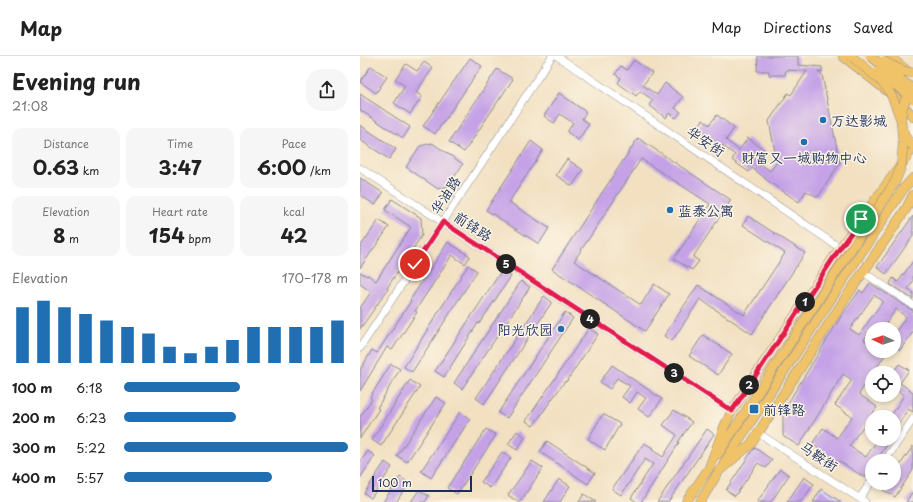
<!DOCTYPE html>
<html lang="en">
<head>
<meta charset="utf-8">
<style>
	:root { --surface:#fff; --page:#f6f6f6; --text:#222; --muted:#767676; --line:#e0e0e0; --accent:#1f6fb2 }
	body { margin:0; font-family:"Playpen Sans","LXGW WenKai TC",sans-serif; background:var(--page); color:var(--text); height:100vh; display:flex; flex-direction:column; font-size:15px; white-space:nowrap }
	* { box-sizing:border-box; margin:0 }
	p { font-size:13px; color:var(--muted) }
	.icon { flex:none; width:22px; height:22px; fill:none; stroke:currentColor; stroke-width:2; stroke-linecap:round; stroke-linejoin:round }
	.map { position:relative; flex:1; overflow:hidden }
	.panel { display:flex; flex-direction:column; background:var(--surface); width:360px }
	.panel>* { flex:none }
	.needle { width:26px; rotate:274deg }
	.controls { position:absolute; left:505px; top:266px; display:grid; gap:8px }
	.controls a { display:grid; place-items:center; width:36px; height:36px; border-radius:50%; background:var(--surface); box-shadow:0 2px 6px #0003; font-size:20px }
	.scale { position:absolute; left:12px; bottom:10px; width:100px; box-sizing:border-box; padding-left:4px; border:2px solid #1b2f5e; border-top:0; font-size:11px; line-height:14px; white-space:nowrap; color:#1b2f5e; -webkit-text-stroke:3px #fcf5e5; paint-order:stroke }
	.pin { position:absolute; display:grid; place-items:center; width:34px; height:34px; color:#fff; margin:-17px; border:2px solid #fff; border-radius:50%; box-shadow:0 1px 4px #0007 }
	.km { position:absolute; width:20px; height:20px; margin:-10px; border-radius:50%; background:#222; color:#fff; font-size:11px; line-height:20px; text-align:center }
	.round { display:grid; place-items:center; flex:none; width:42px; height:42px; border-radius:16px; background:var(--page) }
	.overview { display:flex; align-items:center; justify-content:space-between; height:68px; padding:0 12px }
	h1 { font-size:22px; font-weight:700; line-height:30px }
	.figures { display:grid; grid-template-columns:repeat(3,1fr); gap:6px; height:68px; padding:4px 12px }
	.figures div { display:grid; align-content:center; border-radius:10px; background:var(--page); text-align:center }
	.figures b { font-size:20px; font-weight:700 }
	.figures small { font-size:11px; font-weight:400 }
	.figures p { font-size:11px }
	.chart { height:112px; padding:8px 12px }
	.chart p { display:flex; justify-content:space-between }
	.chart svg { width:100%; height:72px; margin-top:4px; stroke:var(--accent); stroke-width:6 }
	ul { padding:0 12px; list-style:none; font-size:13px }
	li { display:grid; grid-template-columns:64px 48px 1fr; align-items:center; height:30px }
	li i { height:10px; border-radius:5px; background:var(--accent) }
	header { display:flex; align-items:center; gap:24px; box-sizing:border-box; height:56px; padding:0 20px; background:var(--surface); border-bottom:1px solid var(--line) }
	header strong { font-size:19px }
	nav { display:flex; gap:22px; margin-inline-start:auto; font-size:14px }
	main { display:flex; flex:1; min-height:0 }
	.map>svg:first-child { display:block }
	.built { fill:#ddd5f6 }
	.building { fill:#c5a2e7; fill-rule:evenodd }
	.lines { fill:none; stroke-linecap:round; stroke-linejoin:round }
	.minor-casing { stroke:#868890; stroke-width:8 }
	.major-casing { stroke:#868890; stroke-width:10 }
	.minor { stroke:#fff; stroke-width:7 }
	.major { stroke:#f1c369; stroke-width:9 }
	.major-bridge-casing { stroke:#868890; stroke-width:10; stroke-linecap:butt }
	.major-bridge { stroke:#f1c369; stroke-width:9 }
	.route-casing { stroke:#fff; stroke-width:8 }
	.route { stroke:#e11d48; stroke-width:5 }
	.poi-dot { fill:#1f6fb2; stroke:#fcf5e5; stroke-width:1.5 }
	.labels { text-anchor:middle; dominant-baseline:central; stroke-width:3; stroke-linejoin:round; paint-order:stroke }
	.poi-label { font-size:14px; fill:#1b2f5e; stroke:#fcf5e5; text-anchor:start }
	.street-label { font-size:14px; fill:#1b2f5e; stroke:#fcf5e5 }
</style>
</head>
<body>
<header>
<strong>Map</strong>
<nav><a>Map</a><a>Directions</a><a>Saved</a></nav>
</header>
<main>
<section class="panel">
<div class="overview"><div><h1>Evening run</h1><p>21:08</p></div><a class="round"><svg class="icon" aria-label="share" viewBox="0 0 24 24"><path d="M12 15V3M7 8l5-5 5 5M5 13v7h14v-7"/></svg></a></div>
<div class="figures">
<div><p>Distance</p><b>0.63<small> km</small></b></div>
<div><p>Time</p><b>3:47</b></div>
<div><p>Pace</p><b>6:00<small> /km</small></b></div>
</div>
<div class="figures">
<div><p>Elevation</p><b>8<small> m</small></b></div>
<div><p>Heart rate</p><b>154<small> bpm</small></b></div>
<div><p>kcal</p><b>42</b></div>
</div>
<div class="chart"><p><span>Elevation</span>170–178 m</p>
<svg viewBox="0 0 160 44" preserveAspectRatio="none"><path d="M5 44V10M15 44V6M25 44V10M35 44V14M45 44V18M55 44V22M65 44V26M75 44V34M85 44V38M95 44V34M105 44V30M115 44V22M125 44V22M135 44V22M145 44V22M155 44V18"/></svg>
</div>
<ul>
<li><b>100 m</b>6:18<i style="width:52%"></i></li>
<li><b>200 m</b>6:23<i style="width:50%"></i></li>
<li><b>300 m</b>5:22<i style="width:100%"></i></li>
<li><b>400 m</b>5:57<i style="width:66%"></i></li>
</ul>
</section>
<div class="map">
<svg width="553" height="446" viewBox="0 0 553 446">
	<rect width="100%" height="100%" fill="#fcf5e5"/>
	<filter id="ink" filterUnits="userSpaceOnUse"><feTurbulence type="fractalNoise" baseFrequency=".025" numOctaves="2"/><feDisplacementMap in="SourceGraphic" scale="8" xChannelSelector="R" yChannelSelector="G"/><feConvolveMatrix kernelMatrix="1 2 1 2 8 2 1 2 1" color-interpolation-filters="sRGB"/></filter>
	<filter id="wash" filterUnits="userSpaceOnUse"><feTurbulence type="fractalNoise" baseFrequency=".012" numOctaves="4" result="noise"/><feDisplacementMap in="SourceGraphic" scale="16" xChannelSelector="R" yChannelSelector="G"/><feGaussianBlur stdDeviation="0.9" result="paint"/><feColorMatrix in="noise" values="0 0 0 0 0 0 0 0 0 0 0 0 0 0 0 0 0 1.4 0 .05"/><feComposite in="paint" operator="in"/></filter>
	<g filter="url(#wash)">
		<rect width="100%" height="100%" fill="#f2e0c1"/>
		<polygon class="built" points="462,429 488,446 451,446"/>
		<g id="blocks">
			<g class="building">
				<polygon points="398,0 438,0 438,9 450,10 451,9 452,10 462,11 462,16 458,16 462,19 480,107 458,141 446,135 439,146 405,123 405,122 392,112 389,116 372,104 375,99 362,89 358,95 340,81 343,77 337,72 343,64 349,69 357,59 374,72 366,84 379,94 388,82 406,95 398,106 410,115 417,106 409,65 428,37 431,39 447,15 426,14 425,19 409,19 409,15 397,15"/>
				<polygon points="110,2 122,10 75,78 63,70"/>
				<polygon points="274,4 292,17 283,29 297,39 305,27 323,41 315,52 321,56 316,62 309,57 306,62 289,49 293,44 280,35 276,40 258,27 261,22 255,18 261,10 267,14"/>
				<polygon points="64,6 73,12 56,36 62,41 50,58 34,47 45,30 35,23 46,8 57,15"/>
				<polygon points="11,10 27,21 16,37 0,26"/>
				<polygon points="137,13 153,23 104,96 89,86"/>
				<polygon points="199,37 226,56 222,63 229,68 218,84 207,76 213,67 200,58 194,67 184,60"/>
				<polygon points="0,38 50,71 43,82 0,54"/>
				<polygon points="0,69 36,93 29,103 0,84"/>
				<polygon points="278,82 371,144 333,201 339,205 332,214 314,203 350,148 281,103 214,205 281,249 294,228 309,238 285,275 192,213"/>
				<polygon points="171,85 183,94 149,146 189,172 179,188 126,154"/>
				<polygon points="72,87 103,108 88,130 78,133 46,111 60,90"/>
				<polygon points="207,103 223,114 212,130 196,119"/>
				<polygon points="0,122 23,137 15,149 0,139"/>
				<polygon points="32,143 61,162 62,179 27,232 28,233 0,273 0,252 11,236 0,228 0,216 7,220 8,219 16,225 51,171 25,154"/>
				<polygon points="388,160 445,197 392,278 340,243 312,285 304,280 338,229 384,259 425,197 383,169"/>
				<polygon points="553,160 553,180 526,218 517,211"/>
				<polygon points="19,164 29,171 0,212 0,191"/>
				<polygon points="88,186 110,200 105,208 92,199 55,255 57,256 32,294 27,291 0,335 0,314 12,294 17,297 51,245 50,244"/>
				<polygon points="553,205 553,226 548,233 553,236 553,243 530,228 533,222 538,226"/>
				<polygon points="108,209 117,215 52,316 44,311"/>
				<polygon points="142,214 151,220 119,268 118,267 84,321 75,315"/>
				<polygon points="161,225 170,231 102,333 94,327"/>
				<path d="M510 227 550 253 553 254V276L540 294 534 290V278L546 261 536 253 522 273H512V277L509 275 504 284 512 290V295H519L525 299 513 317H512V318L499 338 517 351 489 390 506 401 518 383H531L516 405H512V411L505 422 479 405 478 406 452 388 463 372 477 382 492 361 475 349 492 324 483 318 439 390 423 380V355L482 259 500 234 503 237ZM514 239 523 245 499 279 490 273Z"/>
				<polygon points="184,240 192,246 124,348 116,342"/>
				<polygon points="205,256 213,262 147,362 138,357"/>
				<polygon points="229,272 238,278 206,326 205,325 173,370 166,365 194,324"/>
				<polygon points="343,279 372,298 358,319 329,300"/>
				<polygon points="31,308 40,313 17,352 19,353 0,382 0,361 12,343 10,341"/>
				<polygon points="539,308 549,314 540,327 553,336 553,356 548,353 534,376 534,361 531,360 544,339 534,333 534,315"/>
				<polygon points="252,309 302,343 289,361 278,353 286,342 277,336 270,347 262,341 270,330 257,322 250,333 240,326"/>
				<polygon points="50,324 60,331 21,390 12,384"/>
				<polygon points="76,341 86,347 47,406 37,400"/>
				<polygon points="314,354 332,366 318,386 319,387 281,446 277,446 271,442 293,408 285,403 261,439 252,433 284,387 293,392 292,394 303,401 317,379 303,369"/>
				<polygon points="100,356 110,363 71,422 61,415"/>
				<polygon points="243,358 260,368 245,394 228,383"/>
				<polygon points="126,373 136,379 97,438 87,432"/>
				<polygon points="347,373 354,378 323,424 308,446 297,446"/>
				<polygon points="157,375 165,381 157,394 148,388"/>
				<polygon points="187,385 235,417 228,428 180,396"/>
				<polygon points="553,390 553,414 535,441 523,434 528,427 534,427 534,418"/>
				<polygon points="395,392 412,404 406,412 398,407 375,440 366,434 392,395"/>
				<polygon points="8,395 15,400 0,422 0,406"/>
				<polygon points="142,396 151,402 130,432 121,426"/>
				<polygon points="172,405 183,412 160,446 158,446 148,439"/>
				<polygon points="25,406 32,411 11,442 4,437"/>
				<polygon points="420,413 429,419 411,446 397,446"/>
				<polygon points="40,421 49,427 36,446 23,446"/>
				<polygon points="444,421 454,428 441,446 427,446"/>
				<polygon points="199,423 210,430 200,446 184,446"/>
				<polygon points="461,433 481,446 453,446"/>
				<polygon points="59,434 69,440 65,446 51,446"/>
				<polygon points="553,435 553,446 546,446"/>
				<polygon points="224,438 236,446 219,446"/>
			</g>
		</g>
	</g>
	<g filter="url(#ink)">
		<use href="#blocks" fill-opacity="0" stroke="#868890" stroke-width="1"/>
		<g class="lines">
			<defs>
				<g id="minor">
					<polyline points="197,0 480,192"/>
					<polyline points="0,112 372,355"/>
					<polyline points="503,216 553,249"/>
					<polyline points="0,292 192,0"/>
					<polyline points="398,377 505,446"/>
					<polyline points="525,405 553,363"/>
					<polyline points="500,442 512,424"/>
				</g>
				<g id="major">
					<polyline points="483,0 536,42 550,57 553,61"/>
					<polyline points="529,0 546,14"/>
					<polyline points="358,398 503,175"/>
					<polyline points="364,407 512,180 544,132 553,122"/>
					<polyline points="326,446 349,412 358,388 364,371 372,355 480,192 549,98 553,89"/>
					<polyline points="340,446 359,415 391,388 485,243 546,153 553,139"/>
				</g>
			</defs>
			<use href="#minor" class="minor-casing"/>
			<use href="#major" class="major-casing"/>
			<use href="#minor" class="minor"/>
			<use href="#major" class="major"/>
			<defs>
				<g id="major-bridge">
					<polyline points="491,0 519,23 528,33 533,43 541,64 543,89 541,111 535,126 503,175"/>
					<polyline points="510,0 553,33"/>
					<polyline points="523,5 543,15 553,17"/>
					<polyline points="518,15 553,43"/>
					<path d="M541 62C542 49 545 43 553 32"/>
					<path d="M543 75C545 80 549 87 553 90"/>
				</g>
			</defs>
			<use href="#major-bridge" class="major-bridge-casing"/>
			<use href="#major-bridge" class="major-bridge"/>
		</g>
	</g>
	<g class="lines" filter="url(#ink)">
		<defs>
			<polyline id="route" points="55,208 83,166 372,355 480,192 501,163"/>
		</defs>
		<use href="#route" class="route-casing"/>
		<use href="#route" class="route"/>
	</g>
	<g class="poi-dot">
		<circle cx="463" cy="64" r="4"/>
		<circle cx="444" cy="86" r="4"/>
		<circle cx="310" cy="154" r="4"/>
		<circle cx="201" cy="273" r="4"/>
		<rect x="389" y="348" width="10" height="10" rx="2"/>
	</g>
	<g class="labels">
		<g class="poi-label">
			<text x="471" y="64">万达影城</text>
			<text x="444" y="101" text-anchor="middle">财富又一城购物中心</text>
			<text x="318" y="154">蓝泰公寓</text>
			<text x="193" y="273" text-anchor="end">阳光欣园</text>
			<text x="403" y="353">前锋路</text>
		</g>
		<g class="street-label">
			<text transform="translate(346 85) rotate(34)">华安街</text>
			<text transform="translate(85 139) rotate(-57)">华油路</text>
			<text transform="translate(113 170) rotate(33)">前锋路</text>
			<text transform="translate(459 400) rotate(33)">马鞍街</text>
		</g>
	</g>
</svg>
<div class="controls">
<a><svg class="needle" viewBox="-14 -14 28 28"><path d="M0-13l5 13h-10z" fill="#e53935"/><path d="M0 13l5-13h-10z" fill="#767676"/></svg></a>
<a><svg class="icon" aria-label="locate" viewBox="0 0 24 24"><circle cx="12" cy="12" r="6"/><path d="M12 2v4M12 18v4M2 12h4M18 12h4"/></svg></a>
<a>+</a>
<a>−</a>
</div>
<div class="scale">100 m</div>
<div class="pin" style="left:501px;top:163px;background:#1e9e55"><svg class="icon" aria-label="arrive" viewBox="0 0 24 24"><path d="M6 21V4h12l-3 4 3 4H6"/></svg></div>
<div class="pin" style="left:55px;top:208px;background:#d93025"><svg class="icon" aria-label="check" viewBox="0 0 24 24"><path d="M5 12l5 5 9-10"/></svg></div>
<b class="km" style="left:445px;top:246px">1</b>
<b class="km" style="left:389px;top:329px">2</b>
<b class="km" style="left:314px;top:317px">3</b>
<b class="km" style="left:230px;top:263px">4</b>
<b class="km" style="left:146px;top:208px">5</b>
</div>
</main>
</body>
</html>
